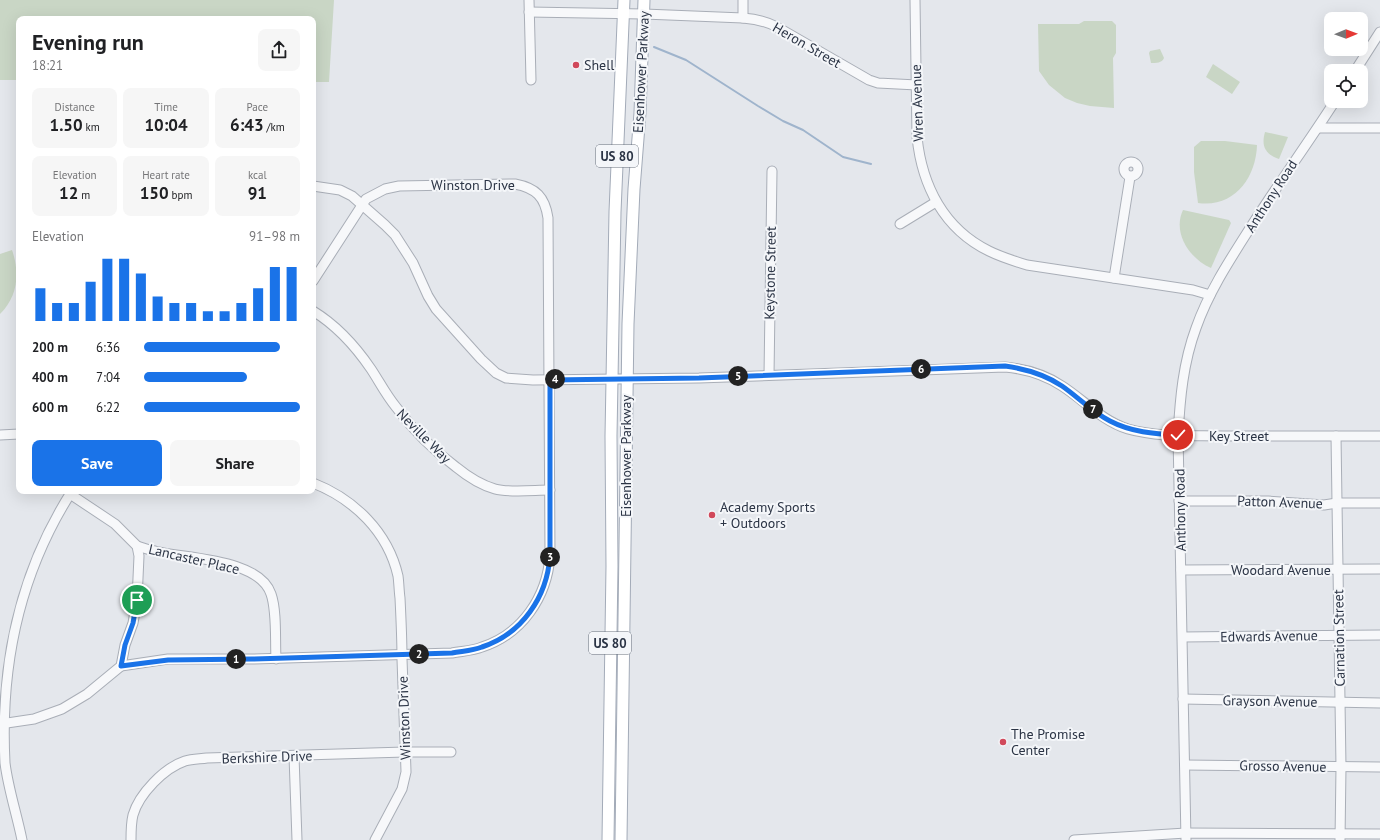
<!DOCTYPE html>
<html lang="en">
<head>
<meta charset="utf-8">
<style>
	:root { --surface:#fff; --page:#f6f6f6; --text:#202124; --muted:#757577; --accent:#1a73e8 }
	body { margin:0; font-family:"PT Sans",sans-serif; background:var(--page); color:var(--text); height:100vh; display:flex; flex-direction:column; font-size:15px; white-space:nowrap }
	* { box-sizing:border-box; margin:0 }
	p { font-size:13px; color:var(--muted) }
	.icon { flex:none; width:22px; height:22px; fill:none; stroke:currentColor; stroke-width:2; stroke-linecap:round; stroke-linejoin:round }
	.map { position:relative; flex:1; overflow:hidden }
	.panel { position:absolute; left:16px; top:16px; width:300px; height:478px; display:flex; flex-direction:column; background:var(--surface); border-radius:8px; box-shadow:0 4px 16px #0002 }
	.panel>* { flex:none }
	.needle { width:26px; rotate:89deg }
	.controls { position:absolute; left:1324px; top:12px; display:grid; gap:8px }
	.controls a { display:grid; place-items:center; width:44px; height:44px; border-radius:8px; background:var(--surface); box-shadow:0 4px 16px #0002; font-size:20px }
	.pin { position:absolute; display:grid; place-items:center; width:34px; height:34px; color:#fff; margin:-17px; border:2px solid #fff; border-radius:50%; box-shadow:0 1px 4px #0007 }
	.km { position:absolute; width:20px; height:20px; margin:-10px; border-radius:50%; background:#222; color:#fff; font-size:11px; line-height:20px; text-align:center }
	.round { display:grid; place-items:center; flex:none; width:42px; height:42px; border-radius:8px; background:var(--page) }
	.summary { display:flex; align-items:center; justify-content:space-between; height:68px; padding:0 16px }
	h1 { font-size:22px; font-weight:600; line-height:30px }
	.stats { display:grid; grid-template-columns:repeat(3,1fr); gap:6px; height:68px; padding:4px 16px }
	.stats div { display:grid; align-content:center; border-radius:8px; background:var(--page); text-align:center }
	.stats b { font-size:17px; font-weight:600 }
	.stats small { font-size:11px; font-weight:400 }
	.stats p { font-size:11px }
	.chart { height:112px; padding:8px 16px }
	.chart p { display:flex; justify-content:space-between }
	.chart svg { width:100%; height:72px; margin-top:4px; stroke:var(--accent); stroke-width:6 }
	.action { display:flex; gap:8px; margin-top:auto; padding:8px 16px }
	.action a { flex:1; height:46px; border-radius:8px; background:var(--accent); color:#fff; font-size:16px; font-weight:600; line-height:46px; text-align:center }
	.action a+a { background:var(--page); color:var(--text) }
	ul { padding:0 16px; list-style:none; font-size:13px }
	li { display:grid; grid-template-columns:64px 48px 1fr; align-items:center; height:30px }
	li i { height:10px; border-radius:5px; background:var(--accent) }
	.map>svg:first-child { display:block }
	.green { fill:#c9d6c5 }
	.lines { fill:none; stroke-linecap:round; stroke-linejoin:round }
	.stream { stroke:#9fb4cc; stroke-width:2 }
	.minor-casing { stroke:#a9aeb7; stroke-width:11 }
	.major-casing { stroke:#a3abb8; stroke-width:13 }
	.minor { stroke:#f7f8fa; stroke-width:9 }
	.major { stroke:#fff; stroke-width:11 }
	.route-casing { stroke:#fff; stroke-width:8 }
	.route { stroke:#1a73e8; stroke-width:5 }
	.poi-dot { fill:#d1495b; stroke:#f4f6f9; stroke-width:1.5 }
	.labels { text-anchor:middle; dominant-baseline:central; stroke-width:4; stroke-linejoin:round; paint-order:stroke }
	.shield { fill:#f4f6f9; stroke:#676e7b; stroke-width:1 }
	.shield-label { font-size:13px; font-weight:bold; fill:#2b3445 }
	.street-label { font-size:14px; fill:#2b3445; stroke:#f4f6f9 }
	.poi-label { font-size:14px; fill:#2b3445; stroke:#f4f6f9; text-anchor:start }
</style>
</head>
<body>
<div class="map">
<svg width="1380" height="840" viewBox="0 0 1380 840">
	<rect width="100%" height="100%" fill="#e4e7ec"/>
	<g class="green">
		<polygon points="0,0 334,0 329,82 313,82 313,19 19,19 19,80 0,80"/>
		<polygon points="1084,21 1112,21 1116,25 1116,53 1113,58 1114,108 1090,106 1077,103 1065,98 1049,85 1039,71 1038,24 1079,24"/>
		<path d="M1160 49 1164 58C1162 63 1156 63 1151 63L1149 53 1150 51Z"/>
		<polygon points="1213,64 1240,82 1232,94 1206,77"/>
		<path d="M1265 132 1288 137 1279 159C1265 154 1261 146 1265 132Z"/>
		<path d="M1201 141H1225L1257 145C1256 178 1234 208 1198 203L1194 172V147Z"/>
		<path d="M1183 210 1229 220 1231 223 1211 268C1190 259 1172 233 1183 210Z"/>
		<path d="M12 250C20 273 18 296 0 314V254Z"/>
	</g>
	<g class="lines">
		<polyline class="stream" points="654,47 686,60 758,106 783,121 803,130 843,157 871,164"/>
		<defs>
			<g id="minor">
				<polyline points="529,0 531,80"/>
				<path d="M915 0 917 137C922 186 944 229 989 251 1001 257 1014 261 1027 265L1193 290 1210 295"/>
				<path d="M529 12 644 14 743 18C755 19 766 21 777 27L869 80 878 83 917 85"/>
				<polyline points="743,18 743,0"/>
				<polyline points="1355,71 1380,32"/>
				<polyline points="1318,128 1380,128"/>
				<circle cx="1131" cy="169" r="7"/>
				<path d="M313 186 340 190 352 196 385 225 395 235 413 263 428 296 436 309 481 359 496 373 506 378 533 380 699 378 1005 367C1026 369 1044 374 1062 386 1084 400 1102 421 1128 429 1160 438 1195 435 1228 436 1278 436 1329 436 1380 436"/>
				<polyline points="900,224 936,202"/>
				<polyline points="1114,278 1130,177"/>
				<path d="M313 311C336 325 356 347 371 369 379 381 386 395 396 407 413 430 433 450 456 467 467 476 481 485 495 489 509 493 535 490 550 490"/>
				<polyline points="769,375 772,171"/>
				<polyline points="0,435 19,434"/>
				<polyline points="1336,436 1341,767 1340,840"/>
				<path d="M313 483C354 499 388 532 398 576 399 583 399 591 400 598 401 618 402 638 402 659 403 696 405 734 406 772L402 789 375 840"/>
				<polyline points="1179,501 1268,501 1324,505 1337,503 1380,503"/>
				<path d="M137 546C143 548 149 550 155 551 185 559 259 558 271 594 277 611 275 640 276 659"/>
				<polyline points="1181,570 1380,569"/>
				<polyline points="1183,637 1380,635"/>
				<path d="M121 666 168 659H252L452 653C462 651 472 651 482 647 522 634 547 597 550 556L548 218C545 197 536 188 515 184L399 186 385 189 366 199 313 281"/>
				<polyline points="1183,699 1380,703"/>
				<polyline points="0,724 34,719 62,709 87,694 121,666 125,645 133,623 137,600 139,556 137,546 115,524 70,494"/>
				<polyline points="294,756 297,840"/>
				<polyline points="1185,765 1380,767"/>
				<path d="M22 840C17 815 8 788 5 763 0 666 20 572 72 491"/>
				<path d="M131 840C131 832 131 823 133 815 139 794 164 768 185 761 192 759 200 759 207 758L405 752H451"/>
				<polyline points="1074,840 1186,833 1380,834"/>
				<path d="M1186 840 1178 435C1180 399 1183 363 1196 328 1209 291 1231 258 1252 225 1279 183 1308 143 1335 101"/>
			</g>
			<g id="major">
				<polyline points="608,840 612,566 611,436 615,212 624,0"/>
				<polyline points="621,840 628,324 634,189 640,113 644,0"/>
			</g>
		</defs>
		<use href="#minor" class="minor-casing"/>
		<use href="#major" class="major-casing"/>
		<use href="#minor" class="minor"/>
		<use href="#major" class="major"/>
	</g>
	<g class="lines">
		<defs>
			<path id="route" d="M137 600 133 623 125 645 121 666 168 660 252 659 452 653C462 651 472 651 482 647 522 634 547 597 550 556V380L699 378 1005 366C1026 369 1044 374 1062 386 1078 397 1092 412 1110 421 1131 432 1154 434 1178 435"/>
		</defs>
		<use href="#route" class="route-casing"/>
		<use href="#route" class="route"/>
	</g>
	<g class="poi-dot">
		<circle cx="576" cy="65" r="4"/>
		<circle cx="712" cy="515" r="4"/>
		<circle cx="1003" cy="742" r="4"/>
	</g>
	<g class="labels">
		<g class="shield">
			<rect x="596" y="145" width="42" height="22" rx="3"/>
			<rect x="589" y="632" width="42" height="22" rx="3"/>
		</g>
		<g class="shield-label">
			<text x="617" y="156">US 80</text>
			<text x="610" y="643">US 80</text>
		</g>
		<g class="street-label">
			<text transform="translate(807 45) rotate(30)">Heron Street</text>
			<text transform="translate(641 72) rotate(-87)">Eisenhower Parkway</text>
			<text transform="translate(917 103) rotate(-92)">Wren Avenue</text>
			<text x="473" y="185">Winston Drive</text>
			<text transform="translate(1271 196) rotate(-57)">Anthony Road</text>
			<text transform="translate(770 273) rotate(-89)">Keystone Street</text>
			<text transform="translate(424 436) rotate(45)">Neville Way</text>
			<text x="1239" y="436">Key Street</text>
			<text transform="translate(626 456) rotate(-90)">Eisenhower Parkway</text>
			<text transform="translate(1280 502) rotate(2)">Patton Avenue</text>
			<text transform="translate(1180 510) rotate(-91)">Anthony Road</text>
			<text transform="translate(194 559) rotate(13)">Lancaster Place</text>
			<text x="1281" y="570">Woodard Avenue</text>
			<text transform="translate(1269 636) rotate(-1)">Edwards Avenue</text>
			<text transform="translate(1339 638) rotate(-91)">Carnation Street</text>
			<text transform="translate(1270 701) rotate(1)">Grayson Avenue</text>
			<text transform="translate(404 718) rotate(-92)">Winston Drive</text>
			<text transform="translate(267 757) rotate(-2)">Berkshire Drive</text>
			<text transform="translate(1283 766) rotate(1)">Grosso Avenue</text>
		</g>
		<g class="poi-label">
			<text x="584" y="65">Shell</text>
			<text x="720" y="507">Academy Sports<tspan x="720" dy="16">+ Outdoors</tspan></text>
			<text x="1011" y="734">The Promise<tspan x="1011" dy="16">Center</tspan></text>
		</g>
	</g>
</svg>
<div class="controls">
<a><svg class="needle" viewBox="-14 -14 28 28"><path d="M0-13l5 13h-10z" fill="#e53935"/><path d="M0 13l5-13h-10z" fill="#757577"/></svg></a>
<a><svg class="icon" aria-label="locate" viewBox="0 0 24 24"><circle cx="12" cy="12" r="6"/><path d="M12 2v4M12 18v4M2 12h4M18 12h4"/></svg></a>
</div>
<div class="pin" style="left:137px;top:600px;background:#1e9e55"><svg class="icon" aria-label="arrive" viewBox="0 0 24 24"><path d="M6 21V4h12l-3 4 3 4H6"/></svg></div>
<div class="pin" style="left:1178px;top:435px;background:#d93025"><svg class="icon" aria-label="check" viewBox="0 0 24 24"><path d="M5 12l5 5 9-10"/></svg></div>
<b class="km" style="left:236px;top:659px">1</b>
<b class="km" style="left:419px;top:654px">2</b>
<b class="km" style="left:550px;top:557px">3</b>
<b class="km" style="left:555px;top:379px">4</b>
<b class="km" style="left:738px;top:376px">5</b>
<b class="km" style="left:921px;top:369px">6</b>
<b class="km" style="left:1093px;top:409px">7</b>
<section class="panel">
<div class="summary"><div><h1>Evening run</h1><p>18:21</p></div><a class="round"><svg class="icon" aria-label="share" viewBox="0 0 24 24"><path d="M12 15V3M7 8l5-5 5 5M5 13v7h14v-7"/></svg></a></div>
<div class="stats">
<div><p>Distance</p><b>1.50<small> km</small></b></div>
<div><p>Time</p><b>10:04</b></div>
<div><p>Pace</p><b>6:43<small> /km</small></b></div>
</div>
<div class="stats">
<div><p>Elevation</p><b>12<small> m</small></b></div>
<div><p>Heart rate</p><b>150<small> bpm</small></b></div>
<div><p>kcal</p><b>91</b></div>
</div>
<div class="chart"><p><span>Elevation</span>91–98 m</p>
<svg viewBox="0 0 160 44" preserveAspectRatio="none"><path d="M5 44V24M15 44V33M25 44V33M35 44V20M45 44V6M55 44V6M65 44V15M75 44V29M85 44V33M95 44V33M105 44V38M115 44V38M125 44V33M135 44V24M145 44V11M155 44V11"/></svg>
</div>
<ul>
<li><b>200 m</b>6:36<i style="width:87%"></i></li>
<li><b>400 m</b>7:04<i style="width:66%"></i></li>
<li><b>600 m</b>6:22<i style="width:100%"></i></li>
</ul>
<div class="action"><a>Save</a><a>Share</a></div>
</section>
</div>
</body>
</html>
